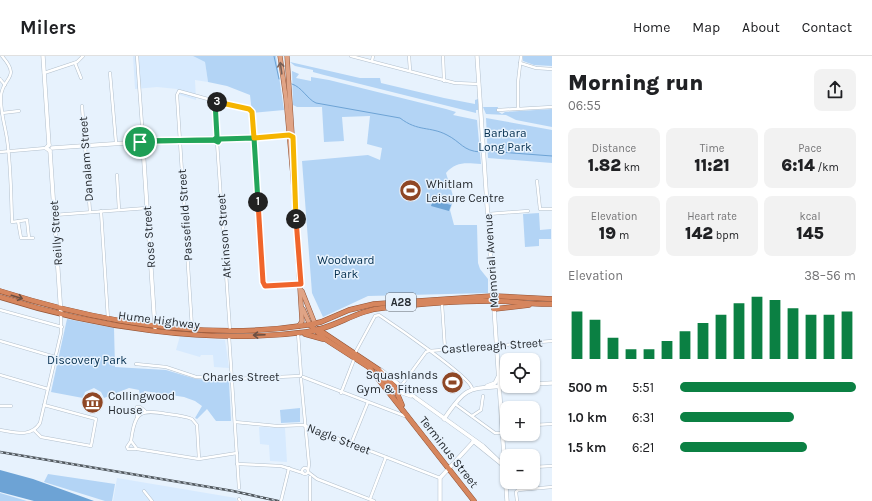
<!DOCTYPE html>
<html lang="en">
<head>
<meta charset="utf-8">
<style>
	:root { --surface:#fff; --page:#f2f2f2; --text:#202124; --muted:#757577; --line:#e0e0e0; --accent:#0b8043 }
	body { margin:0; font-family:Karla,sans-serif; background:var(--page); color:var(--text); height:100vh; display:flex; flex-direction:column; font-size:15px; white-space:nowrap }
	* { box-sizing:border-box; margin:0 }
	p { font-size:13px; color:var(--muted) }
	.icon { flex:none; width:22px; height:22px; fill:none; stroke:currentColor; stroke-width:2; stroke-linecap:round; stroke-linejoin:round }
	.map { position:relative; flex:1; overflow:hidden }
	.sheet { display:flex; flex-direction:column; background:var(--surface); width:320px }
	.sheet>* { flex:none }
	.fabs { position:absolute; left:500px; top:297px; display:grid; gap:8px }
	.fabs a { display:grid; place-items:center; width:40px; height:40px; border-radius:8px; background:var(--surface); box-shadow:0 1px 3px #0004; font-size:20px }
	.pin { position:absolute; display:grid; place-items:center; width:34px; height:34px; color:#fff; margin:-17px; border:2px solid #fff; border-radius:50%; box-shadow:0 1px 4px #0007 }
	.km { position:absolute; width:20px; height:20px; margin:-10px; border-radius:50%; background:#222; color:#fff; font-size:11px; line-height:20px; text-align:center }
	.round { display:grid; place-items:center; flex:none; width:42px; height:42px; border-radius:8px; background:var(--page) }
	.head { display:flex; align-items:center; justify-content:space-between; height:68px; padding:0 16px }
	h1 { font-size:22px; font-weight:800; line-height:30px }
	.stats { display:grid; grid-template-columns:repeat(3,1fr); gap:6px; height:68px; padding:4px 16px }
	.stats div { display:grid; align-content:center; border-radius:8px; background:var(--page); text-align:center }
	.stats b { font-size:17px; font-weight:800 }
	.stats small { font-size:11px; font-weight:400 }
	.stats p { font-size:11px }
	.chart { height:112px; padding:8px 16px }
	.chart p { display:flex; justify-content:space-between }
	.chart svg { width:100%; height:72px; margin-top:4px; stroke:var(--accent); stroke-width:6 }
	ul { padding:0 16px; list-style:none; font-size:13px }
	li { display:grid; grid-template-columns:64px 48px 1fr; align-items:center; height:30px }
	li i { height:10px; border-radius:5px; background:var(--accent) }
	header { display:flex; align-items:center; gap:24px; box-sizing:border-box; height:56px; padding:0 20px; background:var(--surface); border-bottom:1px solid var(--line) }
	header strong { font-size:19px }
	nav { display:flex; gap:22px; margin-inline-start:auto; font-size:14px }
	main { display:flex; flex:1; min-height:0 }
	.map>svg:first-child { display:block }
	.built { fill:#d7eafe }
	.green { fill:#b3d4f5 }
	.water { fill:#6da3d5 }
	.lines { fill:none; stroke-linecap:round; stroke-linejoin:round }
	.stream { stroke:#6da3d5; stroke-width:1 }
	.minor-casing { stroke:#b3c0cd; stroke-width:3.5 }
	.tertiary-casing { stroke:#b3c0cd; stroke-width:4.5 }
	.secondary-casing { stroke:#b3c0cd; stroke-width:4.5 }
	.primary-casing { stroke:#925234; stroke-width:5 }
	.trunk-casing { stroke:#925234; stroke-width:5.5 }
	.minor { stroke:#fff; stroke-width:2.5 }
	.tertiary { stroke:#fff; stroke-width:3.5 }
	.secondary { stroke:#fff; stroke-width:3.5 }
	.primary { stroke:#e0a486; stroke-width:4 }
	.trunk { stroke:#d6865e; stroke-width:4.5 }
	.rail-casing { stroke:#51585e; stroke-width:2.5 }
	.rail { stroke:#e7f2fd; stroke-width:1; stroke-dasharray:3; stroke-linecap:butt }
	.oneway { stroke:#7a6157 }
	.oneway2 { stroke:#6c4f42 }
	.split-1-casing { stroke:#fff; stroke-width:8 }
	.split-2-casing { stroke:#fff; stroke-width:8 }
	.split-3-casing { stroke:#fff; stroke-width:8 }
	.split-4-casing { stroke:#fff; stroke-width:8 }
	.split-1 { stroke:#22a559; stroke-width:5 }
	.split-2 { stroke:#f0652b; stroke-width:5 }
	.split-3 { stroke:#f5b400; stroke-width:5 }
	.split-4 { stroke:#22a559; stroke-width:5 }
	.labels { text-anchor:middle; dominant-baseline:central; stroke-width:3; stroke-linejoin:round; paint-order:stroke }
	.shield { fill:#e7f2fd; stroke:#60676e; stroke-width:1 }
	.shield-label { font-size:11px; font-weight:bold; fill:#262b30 }
	.park-label { font-size:12px; fill:#042f4f; stroke:#e7f2fd }
	.street-label { font-size:12px; fill:#262b30; stroke:#e7f2fd }
	.poi-label { font-size:12px; fill:#262b30; stroke:#e7f2fd; text-anchor:start }
</style>
</head>
<body>
<header>
<strong>Milers</strong>
<nav><a>Home</a><a>Map</a><a>About</a><a>Contact</a></nav>
</header>
<main>
<div class="map">
<svg width="552" height="445" viewBox="0 0 552 445">
	<rect width="100%" height="100%" fill="#e7f2fd"/>
	<g class="built">
		<polygon points="133,0 193,0 205,6 208,26 195,24 196,44 180,39 177,33 157,31 135,33"/>
		<polygon points="180,280 225,284 229,312 214,311 213,299 201,299 200,301 176,294"/>
		<polygon points="259,371 285,372 287,406 270,405 269,389 260,388"/>
		<polygon points="117,422 236,442 237,445 113,445"/>
	</g>
	<g class="green">
		<polygon points="193,0 276,0 284,54 252,57 250,39 227,30 208,26 205,6"/>
		<polygon points="523,0 552,0 552,10 534,9 523,5"/>
		<polygon points="290,6 360,22 380,22 381,27 444,42 475,48 475,44 478,43 478,54 476,54 476,57 324,19 313,16 313,14 295,10"/>
		<path d="M292 15 299 18 296 22 311 25V21L329 24 446 53 456 56 453 59 477 64 481 108C466 107 456 105 446 117L454 143 450 154 454 169H477L478 207 480 213 488 223V237L368 240 323 261 312 237 302 105 368 99 380 104 382 92 367 88 370 60 342 61 344 85 324 86 322 51H297L293 49Z"/>
		<polygon points="483,51 498,51 497,55 502,58 505,56 552,53 552,71 516,64 506,59 486,58"/>
		<polygon points="486,62 552,74 552,107 488,102"/>
		<polygon points="539,157 540,174 551,173 551,183 539,183 539,190 525,191 523,158"/>
		<polygon points="67,263 114,272 115,311 166,314 196,323 229,325 231,365 216,365 207,353 197,363 195,362 202,350 195,345 184,341 144,335 142,349 139,334 129,332 104,342 101,336 94,332 85,336 83,342 51,336"/>
		<polygon points="300,352 300,366 281,367 280,354"/>
		<polygon points="48,418 115,428 112,445 105,445 44,426"/>
		<polygon points="0,437 27,445 0,445"/>
	</g>
	<g class="water">
		<polygon points="433,144 451,149 449,155 431,150"/>
		<polygon points="0,414 33,423 94,445 34,445 0,436"/>
	</g>
	<g class="lines">
		<g class="stream">
			<polyline points="274,0 279,23"/>
			<path d="M292 28C302 31 307 43 316 47L400 62C418 76 430 70 447 79 461 86 463 95 480 96"/>
			<polyline points="486,95 552,100"/>
		</g>
		<defs>
			<g id="minor">
				<path d="M2 0C22 23 2 21 1 40 0 55 5 69 7 83 11 110 11 138 12 166L27 164 29 182H33"/>
				<polyline points="137,0 143,83"/>
				<polyline points="351,0 455,27 479,28"/>
				<polyline points="409,0 410,14"/>
				<polyline points="443,0 444,25"/>
				<polyline points="372,5 373,0"/>
				<polyline points="75,7 81,22"/>
				<polyline points="520,7 536,12 552,13"/>
				<polyline points="44,17 77,6 83,0"/>
				<polyline points="110,17 116,87"/>
				<polyline points="0,23 5,29"/>
				<polyline points="215,45 217,81"/>
				<polyline points="82,50 90,156"/>
				<polyline points="518,53 518,26 521,0"/>
				<polyline points="498,54 552,51"/>
				<polyline points="2,57 19,55"/>
				<polyline points="217,86 230,275"/>
				<polyline points="0,96 46,92"/>
				<polyline points="117,119 119,154"/>
				<polyline points="537,125 540,153 552,153"/>
				<polyline points="101,155 108,263"/>
				<polyline points="488,158 528,155"/>
				<polyline points="54,159 147,152"/>
				<polyline points="18,165 21,182 29,182"/>
				<polyline points="442,248 445,293"/>
				<polyline points="0,254 62,271"/>
				<polyline points="192,272 177,39 179,35 251,55 263,227 266,230 301,228"/>
				<polyline points="298,277 301,319"/>
				<polyline points="229,280 239,432"/>
				<polyline points="0,285 55,301"/>
				<path d="M355 297 375 260 379 259C394 269 469 320 472 332"/>
				<polyline points="136,308 166,311 196,321 234,323 300,320"/>
				<polyline points="0,319 48,333"/>
				<polyline points="303,321 405,360"/>
				<polyline points="301,323 309,408 308,415"/>
				<polyline points="401,330 426,296 429,295 552,285"/>
				<polyline points="341,337 355,301"/>
				<polyline points="455,348 495,377 502,377"/>
				<polyline points="0,350 11,350"/>
				<polyline points="472,360 481,354 483,340"/>
				<polyline points="137,361 137,351 140,351 145,355"/>
				<polyline points="235,366 277,370 303,369 440,422"/>
				<polyline points="533,369 552,368"/>
				<polyline points="502,371 507,371"/>
				<path d="M0 374C15 376 31 382 40 367L61 277V259"/>
				<polyline points="34,374 41,381 91,390 96,363 44,349"/>
				<polyline points="131,385 127,391 128,393 136,393"/>
				<polyline points="351,388 368,346"/>
				<path d="M199 403 197 369 192 363C185 360 175 359 167 358 139 353 135 356 131 385L137 393 199 403 237 397"/>
				<polyline points="237,408 281,410 303,417"/>
				<polyline points="533,411 552,410"/>
				<circle cx="305" cy="415" r="3"/>
				<polyline points="308,416 317,423 374,445"/>
				<polyline points="144,435 152,445"/>
				<polyline points="239,443 240,445"/>
				<polyline points="370,443 386,401"/>
				<polyline points="310,444 310,421"/>
				<polyline points="281,445 289,412"/>
				<polyline points="517,445 516,436 518,434 552,431"/>
			</g>
			<g id="tertiary">
				<polyline points="477,0 507,445"/>
				<polyline points="220,83 289,79"/>
				<polyline points="145,85 214,84 217,86 220,83 217,81 214,84"/>
				<polyline points="140,86 143,91 155,272"/>
				<polyline points="52,92 140,86"/>
				<polyline points="381,314 416,342 483,390 505,411"/>
				<polyline points="533,328 552,327"/>
				<polyline points="487,330 495,327 498,321"/>
				<polyline points="397,335 411,340"/>
				<path d="M444 363C467 329 468 333 507 330"/>
				<polyline points="473,385 504,410"/>
				<polyline points="440,445 440,422 474,385"/>
			</g>
			<g id="secondary">
				<polyline points="43,0 49,89"/>
				<polyline points="49,89 46,92 50,95"/>
				<polyline points="50,95 61,259"/>
			</g>
			<g id="primary">
				<polyline points="280,0 286,43 293,121 302,265 299,270"/>
				<polyline points="287,0 294,108"/>
				<polyline points="302,235 315,268"/>
				<polyline points="303,253 310,269"/>
			</g>
			<g id="trunk">
				<path d="M0 235C98 266 205 285 307 269L321 266 349 254 374 248 493 240 552 243"/>
				<path d="M0 241C94 271 208 289 306 276 334 273 356 254 383 252 418 248 454 245 489 245 510 244 531 249 552 248"/>
				<polyline points="494,253 529,249"/>
				<polyline points="310,269 325,283 370,312"/>
				<polyline points="318,273 378,313 394,330 402,349"/>
				<polyline points="305,278 323,283"/>
				<polyline points="368,310 474,445"/>
				<polyline points="382,322 396,334"/>
			</g>
		</defs>
		<use href="#minor" class="minor-casing"/>
		<use href="#tertiary" class="tertiary-casing"/>
		<use href="#secondary" class="secondary-casing"/>
		<use href="#primary" class="primary-casing"/>
		<use href="#trunk" class="trunk-casing"/>
		<use href="#minor" class="minor"/>
		<use href="#tertiary" class="tertiary"/>
		<use href="#secondary" class="secondary"/>
		<use href="#primary" class="primary"/>
		<use href="#trunk" class="trunk"/>
		<defs>
			<polyline id="rail" points="0,396 233,435 278,445"/>
		</defs>
		<use href="#rail" class="rail-casing"/>
		<use href="#rail" class="rail"/>
	</g>
	<defs><path id="oneway-shaft" d="M-6 0H5M1.5-3L5.5 0L1.5 3" fill="none" stroke-width="1.6" stroke-linecap="round" stroke-linejoin="round"/></defs>
	<use class="oneway" href="#oneway-shaft" transform="translate(281 12) rotate(-98)"/>
	<g class="oneway2">
		<use href="#oneway-shaft" transform="translate(17 241) rotate(17)"/>
		<use href="#oneway-shaft" transform="translate(259 279) rotate(178)"/>
	</g>
	<g class="lines">
		<defs>
			<polyline id="split-1" points="140,86 143,88 145,85 214,84 218,86 220,83 254,82 258,146"/>
			<polyline id="split-2" points="258,146 263,226 265,230 301,228 296,163"/>
			<polyline id="split-3" points="217,46 249,53 252,56 254,82 289,79 293,81 296,163"/>
			<polyline id="split-4" points="140,86 143,83 145,85 214,84 217,81 215,45 217,46"/>
		</defs>
		<use href="#split-1" class="split-1-casing"/>
		<use href="#split-2" class="split-2-casing"/>
		<use href="#split-3" class="split-3-casing"/>
		<use href="#split-4" class="split-4-casing"/>
		<use href="#split-1" class="split-1"/>
		<use href="#split-2" class="split-2"/>
		<use href="#split-3" class="split-3"/>
		<use href="#split-4" class="split-4"/>
	</g>
	<defs>
		<symbol id="stadium-disc" viewBox="-11 -11 22 22"><circle r="9.5" fill="#8f4725" stroke="#e7f2fd"/><path d="M0-5a6.5 5 0 1 0 0 10a6.5 5 0 1 0 0-10ZM-3.5-1.8h7v3.6h-7Z" fill="#fff"/></symbol>
		<symbol id="museum-disc" viewBox="-11 -11 22 22"><circle r="9.5" fill="#8f4725" stroke="#e7f2fd"/><path d="M0-6L6-3V-2H-6V-3ZM-5-1h2V3h-2ZM-1-1h2V3h-2ZM3-1h2V3H3ZM-6 4H6V6H-6Z" fill="#fff"/></symbol>
	</defs>
	<g fill-rule="evenodd">
		<use href="#stadium-disc" x="398" y="122" width="25" height="25"/>
		<use href="#stadium-disc" x="440" y="314" width="25" height="25"/>
		<use href="#museum-disc" x="80" y="334" width="25" height="25"/>
	</g>
	<g class="labels">
		<rect class="shield" x="386" y="237" width="30" height="18" rx="3"/>
		<g class="shield-label">
			<text x="401" y="246">A28</text>
		</g>
		<g class="park-label">
			<text x="505" y="77">Barbara<tspan x="505" dy="14">Long Park</tspan></text>
			<text x="346" y="204">Woodward<tspan x="346" dy="14">Park</tspan></text>
			<text x="87" y="304">Discovery Park</text>
		</g>
		<g class="street-label">
			<text transform="translate(86 103) rotate(-94)">Danalam Street</text>
			<text transform="translate(185 159) rotate(-94)">Passefield Street</text>
			<text transform="translate(56 177) rotate(-94)">Reilly Street</text>
			<text transform="translate(224 180) rotate(-94)">Atkinson Street</text>
			<text transform="translate(149 181) rotate(-94)">Rose Street</text>
			<text transform="translate(491 205) rotate(-94)">Memorial Avenue</text>
			<text transform="translate(159 264) rotate(7)">Hume Highway</text>
			<text transform="translate(492 290) rotate(-4)">Castlereagh Street</text>
			<text x="241" y="321">Charles Street</text>
			<text transform="translate(339 383) rotate(21)">Nagle Street</text>
			<text transform="translate(449 396) rotate(52)">Terminus Street</text>
		</g>
		<g class="poi-label">
			<text x="426" y="128">Whitlam<tspan x="426" dy="14">Leisure Centre</tspan></text>
			<text x="438" y="319" text-anchor="end">Squashlands<tspan x="438" dy="14">Gym &amp; Fitness</tspan></text>
			<text x="108" y="340">Collingwood<tspan x="108" dy="14">House</tspan></text>
		</g>
	</g>
</svg>
<div class="fabs">
<a><svg class="icon" aria-label="locate" viewBox="0 0 24 24"><circle cx="12" cy="12" r="6"/><path d="M12 2v4M12 18v4M2 12h4M18 12h4"/></svg></a>
<a>+</a>
<a>−</a>
</div>
<div class="pin" style="left:140px;top:86px;background:#1e9e55"><svg class="icon" aria-label="arrive" viewBox="0 0 24 24"><path d="M6 21V4h12l-3 4 3 4H6"/></svg></div>
<b class="km" style="left:258px;top:146px">1</b>
<b class="km" style="left:296px;top:163px">2</b>
<b class="km" style="left:217px;top:46px">3</b>
</div>
<section class="sheet">
<div class="head"><div><h1>Morning run</h1><p>06:55</p></div><a class="round"><svg class="icon" aria-label="share" viewBox="0 0 24 24"><path d="M12 15V3M7 8l5-5 5 5M5 13v7h14v-7"/></svg></a></div>
<div class="stats">
<div><p>Distance</p><b>1.82<small> km</small></b></div>
<div><p>Time</p><b>11:21</b></div>
<div><p>Pace</p><b>6:14<small> /km</small></b></div>
</div>
<div class="stats">
<div><p>Elevation</p><b>19<small> m</small></b></div>
<div><p>Heart rate</p><b>142<small> bpm</small></b></div>
<div><p>kcal</p><b>145</b></div>
</div>
<div class="chart"><p><span>Elevation</span>38–56 m</p>
<svg viewBox="0 0 160 44" preserveAspectRatio="none"><path d="M5 44V15M15 44V20M25 44V31M35 44V38M45 44V38M55 44V33M65 44V27M75 44V22M85 44V17M95 44V10M105 44V6M115 44V8M125 44V13M135 44V17M145 44V17M155 44V15"/></svg>
</div>
<ul>
<li><b>500 m</b>5:51<i style="width:100%"></i></li>
<li><b>1.0 km</b>6:31<i style="width:65%"></i></li>
<li><b>1.5 km</b>6:21<i style="width:72%"></i></li>
</ul>
</section>
</main>
</body>
</html>
